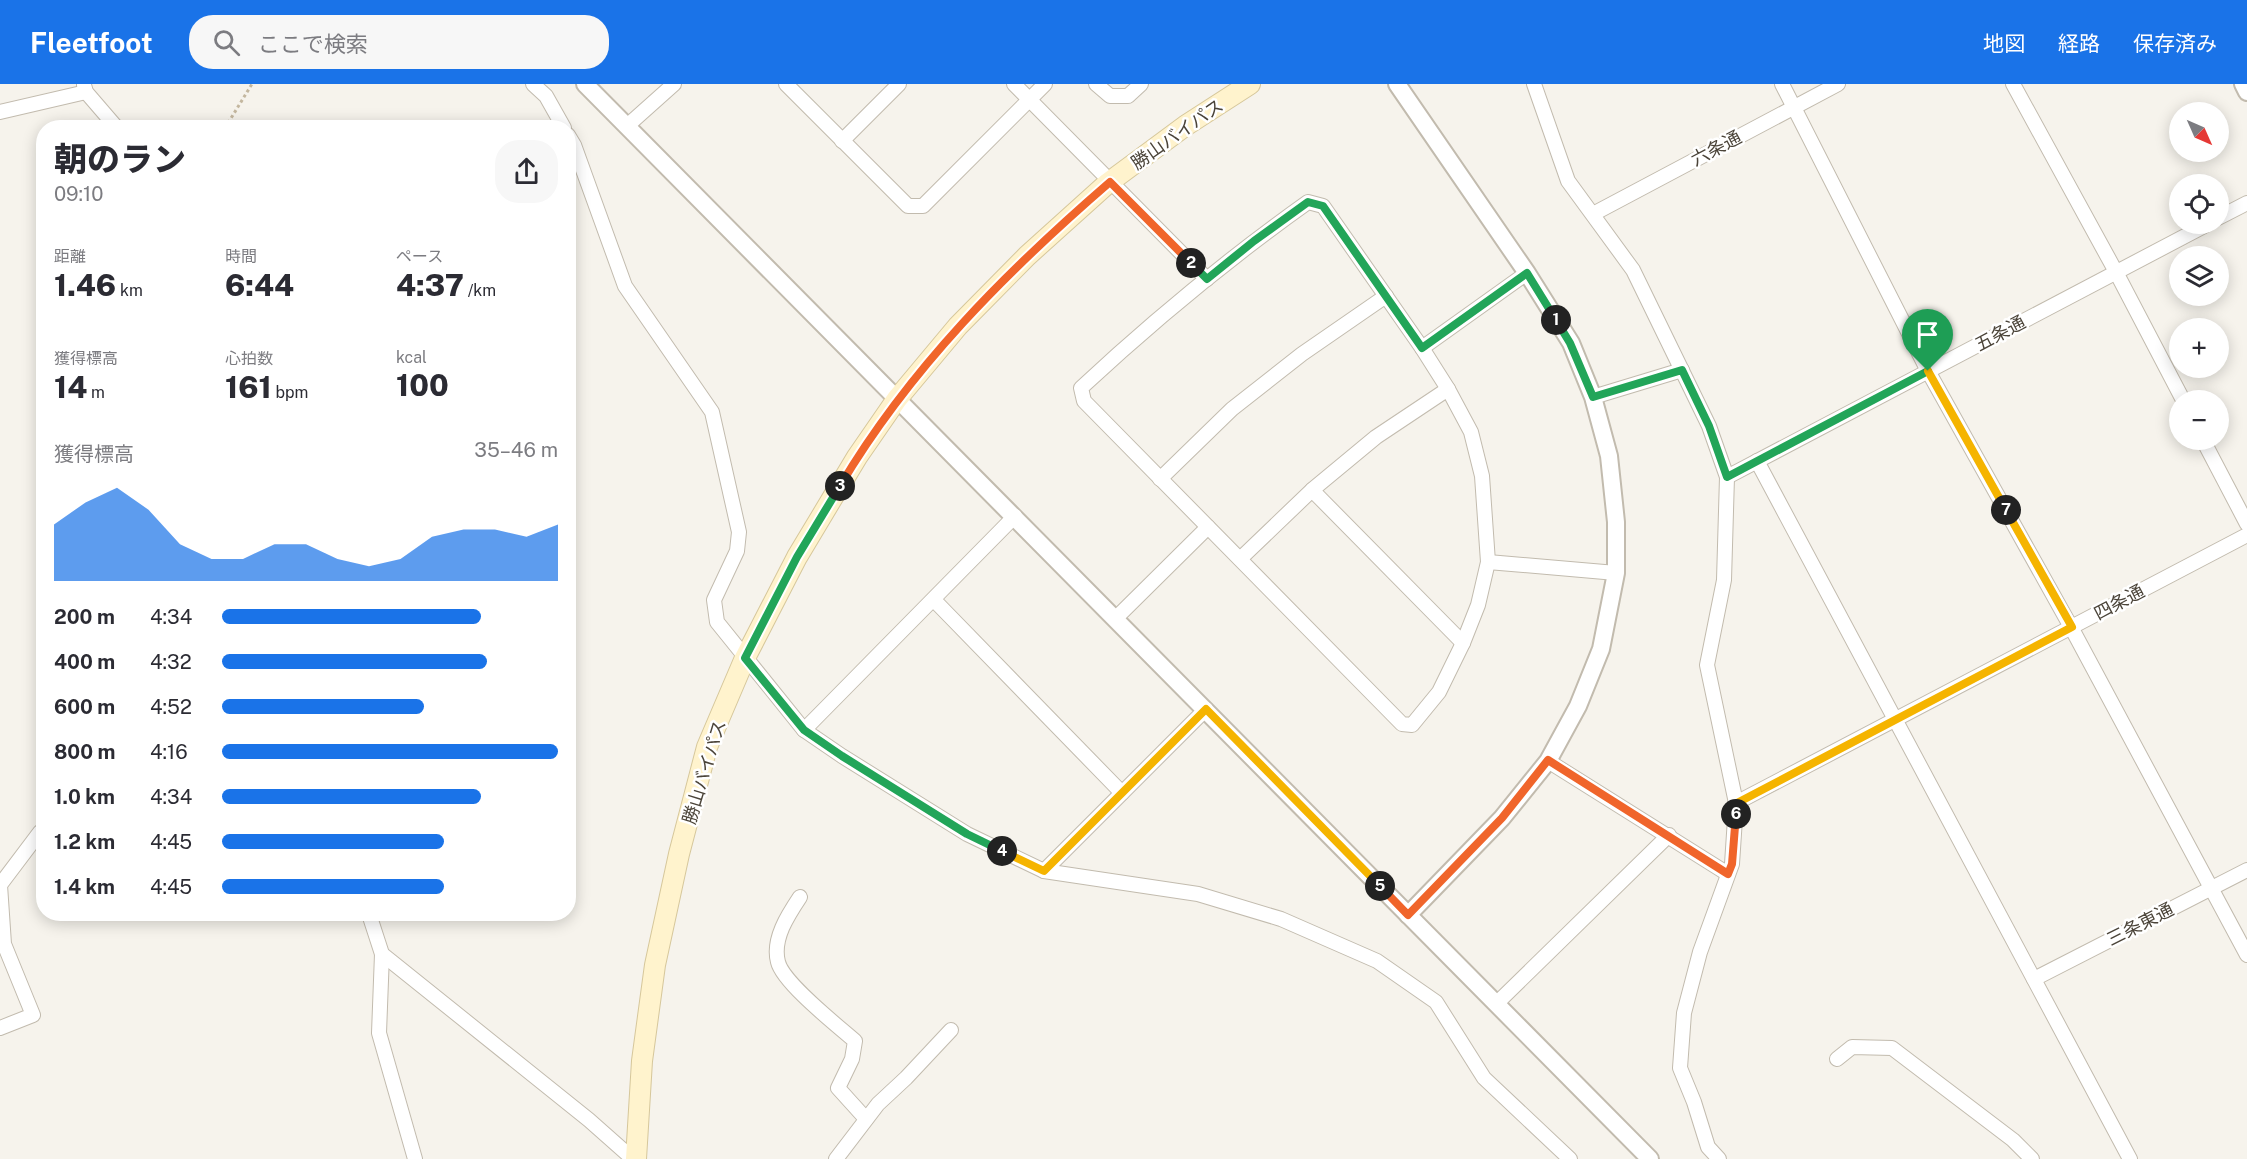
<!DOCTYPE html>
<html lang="ja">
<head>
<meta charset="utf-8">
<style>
	:root { --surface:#fff; --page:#f7f7f7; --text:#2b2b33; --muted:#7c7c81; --accent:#1a73e8 }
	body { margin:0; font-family:"Public Sans","Noto Sans JP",sans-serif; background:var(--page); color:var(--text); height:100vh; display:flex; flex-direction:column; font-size:22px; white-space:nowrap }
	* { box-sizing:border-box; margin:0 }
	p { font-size:20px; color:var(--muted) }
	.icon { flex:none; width:33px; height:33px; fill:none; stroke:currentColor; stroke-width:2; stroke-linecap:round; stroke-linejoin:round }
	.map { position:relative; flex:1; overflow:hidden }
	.drawer { position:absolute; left:36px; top:36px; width:540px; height:801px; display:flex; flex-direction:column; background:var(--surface); border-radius:24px; box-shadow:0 3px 15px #0003 }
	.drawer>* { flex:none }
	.needle { width:39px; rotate:135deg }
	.controls { position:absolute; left:2169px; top:18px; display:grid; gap:12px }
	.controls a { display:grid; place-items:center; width:60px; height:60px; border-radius:50%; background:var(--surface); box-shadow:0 3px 15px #0003; font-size:30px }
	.pin { position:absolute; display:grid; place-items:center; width:51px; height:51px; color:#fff; margin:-62px -26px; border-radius:50% 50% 50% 0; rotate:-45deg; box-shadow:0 0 6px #0007 }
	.pin .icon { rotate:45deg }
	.km { position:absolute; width:30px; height:30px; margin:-15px; border-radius:50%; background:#222; color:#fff; font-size:16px; line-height:30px; text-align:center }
	.round { display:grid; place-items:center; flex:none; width:63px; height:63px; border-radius:24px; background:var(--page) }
	.summary { display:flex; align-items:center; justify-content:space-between; height:102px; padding:0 18px }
	h1 { font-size:33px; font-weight:800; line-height:45px }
	.stats { display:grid; grid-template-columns:repeat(3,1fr); gap:9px; height:102px; padding:6px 18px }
	.stats div { display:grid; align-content:center }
	.stats b { font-size:30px; font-weight:800 }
	.stats small { font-size:16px; font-weight:400 }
	.stats p { font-size:16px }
	.chart { height:168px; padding:12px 18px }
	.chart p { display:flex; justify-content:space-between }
	.chart svg { width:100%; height:108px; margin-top:6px; fill:var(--accent); opacity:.7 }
	ul { padding:0 18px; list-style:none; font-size:20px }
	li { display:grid; grid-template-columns:96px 72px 1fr; align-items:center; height:45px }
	li i { height:15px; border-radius:8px; background:var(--accent) }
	header { display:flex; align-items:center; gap:36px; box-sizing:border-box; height:84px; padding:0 30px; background:var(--accent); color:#fff }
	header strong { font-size:28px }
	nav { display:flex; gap:33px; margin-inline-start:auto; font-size:21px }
	.search { width:420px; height:54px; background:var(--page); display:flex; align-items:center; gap:15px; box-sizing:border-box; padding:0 21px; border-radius:24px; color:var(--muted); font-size:22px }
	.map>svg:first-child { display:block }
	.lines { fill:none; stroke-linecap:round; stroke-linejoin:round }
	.minor-casing { stroke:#c2bbae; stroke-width:16 }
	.tertiary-casing { stroke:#c2bbae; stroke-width:20 }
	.secondary-casing { stroke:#d6c79b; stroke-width:22 }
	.path { stroke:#c4b79f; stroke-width:3; stroke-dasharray:3 3; stroke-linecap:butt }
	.minor { stroke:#fff; stroke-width:14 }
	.tertiary { stroke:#fff; stroke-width:16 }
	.secondary { stroke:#fff3cd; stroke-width:20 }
	.split-1-casing { stroke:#fff; stroke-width:12 }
	.split-2-casing { stroke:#fff; stroke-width:12 }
	.split-3-casing { stroke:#fff; stroke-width:12 }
	.split-4-casing { stroke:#fff; stroke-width:12 }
	.split-5-casing { stroke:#fff; stroke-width:12 }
	.split-6-casing { stroke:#fff; stroke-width:12 }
	.split-7-casing { stroke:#fff; stroke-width:12 }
	.split-8-casing { stroke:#fff; stroke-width:12 }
	.split-1 { stroke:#22a559; stroke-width:8 }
	.split-2 { stroke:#22a559; stroke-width:8 }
	.split-3 { stroke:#f0652b; stroke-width:8 }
	.split-4 { stroke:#22a559; stroke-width:8 }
	.split-5 { stroke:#f5b400; stroke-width:8 }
	.split-6 { stroke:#f0652b; stroke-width:8 }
	.split-7 { stroke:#f5b400; stroke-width:8 }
	.split-8 { stroke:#f5b400; stroke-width:8 }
	.labels { text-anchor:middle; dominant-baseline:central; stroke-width:5; stroke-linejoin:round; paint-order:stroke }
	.street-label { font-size:18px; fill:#4b4439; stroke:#fff }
</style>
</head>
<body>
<header>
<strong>Fleetfoot</strong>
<div class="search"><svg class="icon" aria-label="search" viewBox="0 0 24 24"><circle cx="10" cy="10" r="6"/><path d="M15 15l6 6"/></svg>ここで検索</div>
<nav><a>地図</a><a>経路</a><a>保存済み</a></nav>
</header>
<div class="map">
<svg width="2247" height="1075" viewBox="0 0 2247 1075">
	<rect width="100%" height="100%" fill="#f6f3ec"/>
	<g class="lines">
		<defs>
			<g id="minor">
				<polyline points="533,0 546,12 564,44"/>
				<polyline points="786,0 908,122 923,122 1045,0"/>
				<polyline points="1014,0 1207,195"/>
				<polyline points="1096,0 1110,12 1128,12 1141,0"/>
				<polyline points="1534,0 1568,97 1633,186 1709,342 1727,393 1724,496 1707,581 1736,719 1732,780 1700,868 1684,929 1680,984 1694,1018 1708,1063 1719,1075"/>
				<polyline points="1782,0 1928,287 2071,543 2247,871"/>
				<polyline points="2013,0 2116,188 2183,316"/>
				<polyline points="84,1 86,8 117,44"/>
				<polyline points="0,28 86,8"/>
				<polyline points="627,42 674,0"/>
				<polyline points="568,51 574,61 625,202 712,328 739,448 737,467 714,516 717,538 804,646 842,672 967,750 1044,787 1198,810 1281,835 1377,877 1436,918 1484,994 1570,1075"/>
				<polyline points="842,57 899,0"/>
				<path d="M1308 118 1323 122 1422 264 1448 305 1471 348 1482 392 1488 478 1478 521 1463 559 1439 608 1412 641 1402 640 1084 317 1081 304C1153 237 1228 175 1308 118Z"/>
				<polyline points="1593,130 1838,0"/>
				<polyline points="2218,134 2247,119"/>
				<polyline points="1422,264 1527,189"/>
				<polyline points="1593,313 1682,286"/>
				<polyline points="2203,356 2247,440"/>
				<polyline points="1757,377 2130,1075"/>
				<polyline points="1727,393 2208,140"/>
				<polyline points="1160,395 1232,325 1302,270 1386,212"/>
				<polyline points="1312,406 1463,559"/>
				<polyline points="1240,475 1312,406 1376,353 1448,305"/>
				<polyline points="1488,478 1616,489"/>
				<polyline points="934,516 1122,709"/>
				<polyline points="1115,535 1208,443"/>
				<polyline points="804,646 1015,432"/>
				<polyline points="1548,677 1728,790"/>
				<polyline points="1736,719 2247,451"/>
				<polyline points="1044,787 1206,625"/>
				<path d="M800 813C788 831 772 855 778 878 783 899 838 942 855 957L852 975 838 1004 866 1035"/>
				<polyline points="369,830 382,870 589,1036 633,1075"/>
				<polyline points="382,870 379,949 415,1075"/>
				<polyline points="2034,895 2247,786"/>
				<polyline points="1496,920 1669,751"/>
				<polyline points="0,944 33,931 4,860 0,801 40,748 44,747"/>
				<polyline points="1837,975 1852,963 1892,964 2013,1056 2032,1075"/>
				<polyline points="836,1075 878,1020 906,994 951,946"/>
			</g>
			<g id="tertiary">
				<polyline points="585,0 1650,1075"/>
				<polyline points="1397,0 1527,189 1571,259 1593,313 1609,372 1616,438 1616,489 1601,565 1578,622 1548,677 1502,734 1408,831"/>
				<polyline points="2243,0 2247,8"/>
			</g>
			<polyline id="secondary" points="636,1075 642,977 655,881 679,770 707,663 745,574 797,473 857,373 897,315 958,242 1027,172 1108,99 1185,42 1250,0"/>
		</defs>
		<use href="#minor" class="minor-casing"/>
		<use href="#tertiary" class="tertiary-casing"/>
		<use href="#secondary" class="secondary-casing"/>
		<polyline class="path" points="225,44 252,0"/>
		<use href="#minor" class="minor"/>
		<use href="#tertiary" class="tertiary"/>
		<use href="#secondary" class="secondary"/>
	</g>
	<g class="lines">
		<defs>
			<polyline id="split-1" points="1556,236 1570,259 1593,313 1682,286 1709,342 1727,393 1928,287"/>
			<polyline id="split-2" points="1191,179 1207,195 1254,157 1308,118 1323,122 1422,264 1527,189 1556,236"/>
			<path id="split-3" d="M840 402C910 284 1007 187 1110 98L1191 179"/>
			<polyline id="split-4" points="840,402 797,473 745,574 804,646 842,672 967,750 1002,767"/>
			<polyline id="split-5" points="1002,767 1044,787 1206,625 1380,802"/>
			<polyline id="split-6" points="1380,802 1408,831 1502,734 1548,676 1728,790 1732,780 1736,730"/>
			<polyline id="split-7" points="1736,730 1737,719 2072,543 2006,426"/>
			<polyline id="split-8" points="1928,287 2006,426"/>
		</defs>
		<use href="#split-1" class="split-1-casing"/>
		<use href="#split-2" class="split-2-casing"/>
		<use href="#split-3" class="split-3-casing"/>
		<use href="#split-4" class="split-4-casing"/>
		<use href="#split-5" class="split-5-casing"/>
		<use href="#split-6" class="split-6-casing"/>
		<use href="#split-7" class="split-7-casing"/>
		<use href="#split-8" class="split-8-casing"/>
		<use href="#split-1" class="split-1"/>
		<use href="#split-2" class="split-2"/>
		<use href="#split-3" class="split-3"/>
		<use href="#split-4" class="split-4"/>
		<use href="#split-5" class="split-5"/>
		<use href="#split-6" class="split-6"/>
		<use href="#split-7" class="split-7"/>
		<use href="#split-8" class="split-8"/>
	</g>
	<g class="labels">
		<g class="street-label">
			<text transform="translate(1177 50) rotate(-35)">勝山バイパス</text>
			<text transform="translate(1716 64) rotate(-28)">六条通</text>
			<text transform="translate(2000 249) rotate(-28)">五条通</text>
			<text transform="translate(2119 518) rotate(-28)">四条通</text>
			<text transform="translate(704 688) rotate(-73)">勝山バイパス</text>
			<text transform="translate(2140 840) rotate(-27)">三条東通</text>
		</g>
	</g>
</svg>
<div class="controls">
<a><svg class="needle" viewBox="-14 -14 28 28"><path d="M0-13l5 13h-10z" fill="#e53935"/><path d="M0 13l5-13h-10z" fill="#7c7c81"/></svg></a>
<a><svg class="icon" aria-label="locate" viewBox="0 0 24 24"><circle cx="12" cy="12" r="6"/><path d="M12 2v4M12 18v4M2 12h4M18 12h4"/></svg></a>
<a><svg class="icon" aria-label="layers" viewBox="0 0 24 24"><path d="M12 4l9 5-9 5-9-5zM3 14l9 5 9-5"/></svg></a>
<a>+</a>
<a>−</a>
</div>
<div class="pin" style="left:1928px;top:287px;background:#1e9e55"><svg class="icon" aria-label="arrive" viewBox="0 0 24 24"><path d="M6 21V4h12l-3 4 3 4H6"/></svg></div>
<b class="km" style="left:1556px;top:236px">1</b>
<b class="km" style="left:1191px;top:179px">2</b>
<b class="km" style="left:840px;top:402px">3</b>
<b class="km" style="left:1002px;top:767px">4</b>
<b class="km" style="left:1380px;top:802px">5</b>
<b class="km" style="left:1736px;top:730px">6</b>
<b class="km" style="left:2006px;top:426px">7</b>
<section class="drawer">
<div class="summary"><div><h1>朝のラン</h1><p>09:10</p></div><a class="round"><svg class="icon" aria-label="share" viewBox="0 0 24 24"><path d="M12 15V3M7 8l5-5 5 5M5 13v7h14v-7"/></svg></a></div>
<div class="stats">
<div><p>距離</p><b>1.46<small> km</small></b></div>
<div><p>時間</p><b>6:44</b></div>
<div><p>ペース</p><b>4:37<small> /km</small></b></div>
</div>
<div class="stats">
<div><p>獲得標高</p><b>14<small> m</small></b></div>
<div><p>心拍数</p><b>161<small> bpm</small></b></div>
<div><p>kcal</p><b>100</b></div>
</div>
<div class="chart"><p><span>獲得標高</span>35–46 m</p>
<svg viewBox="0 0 160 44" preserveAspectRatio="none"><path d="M0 44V21L10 12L20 6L30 15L40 29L50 35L60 35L70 29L80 29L90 35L100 38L110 35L120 26L130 23L140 23L150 26L160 21V44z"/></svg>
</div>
<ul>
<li><b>200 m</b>4:34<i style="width:77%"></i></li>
<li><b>400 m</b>4:32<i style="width:79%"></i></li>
<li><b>600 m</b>4:52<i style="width:60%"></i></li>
<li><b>800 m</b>4:16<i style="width:100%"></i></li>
<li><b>1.0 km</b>4:34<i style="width:77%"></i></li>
<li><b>1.2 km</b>4:45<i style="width:66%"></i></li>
<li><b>1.4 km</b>4:45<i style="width:66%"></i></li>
</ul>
</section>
</div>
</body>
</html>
